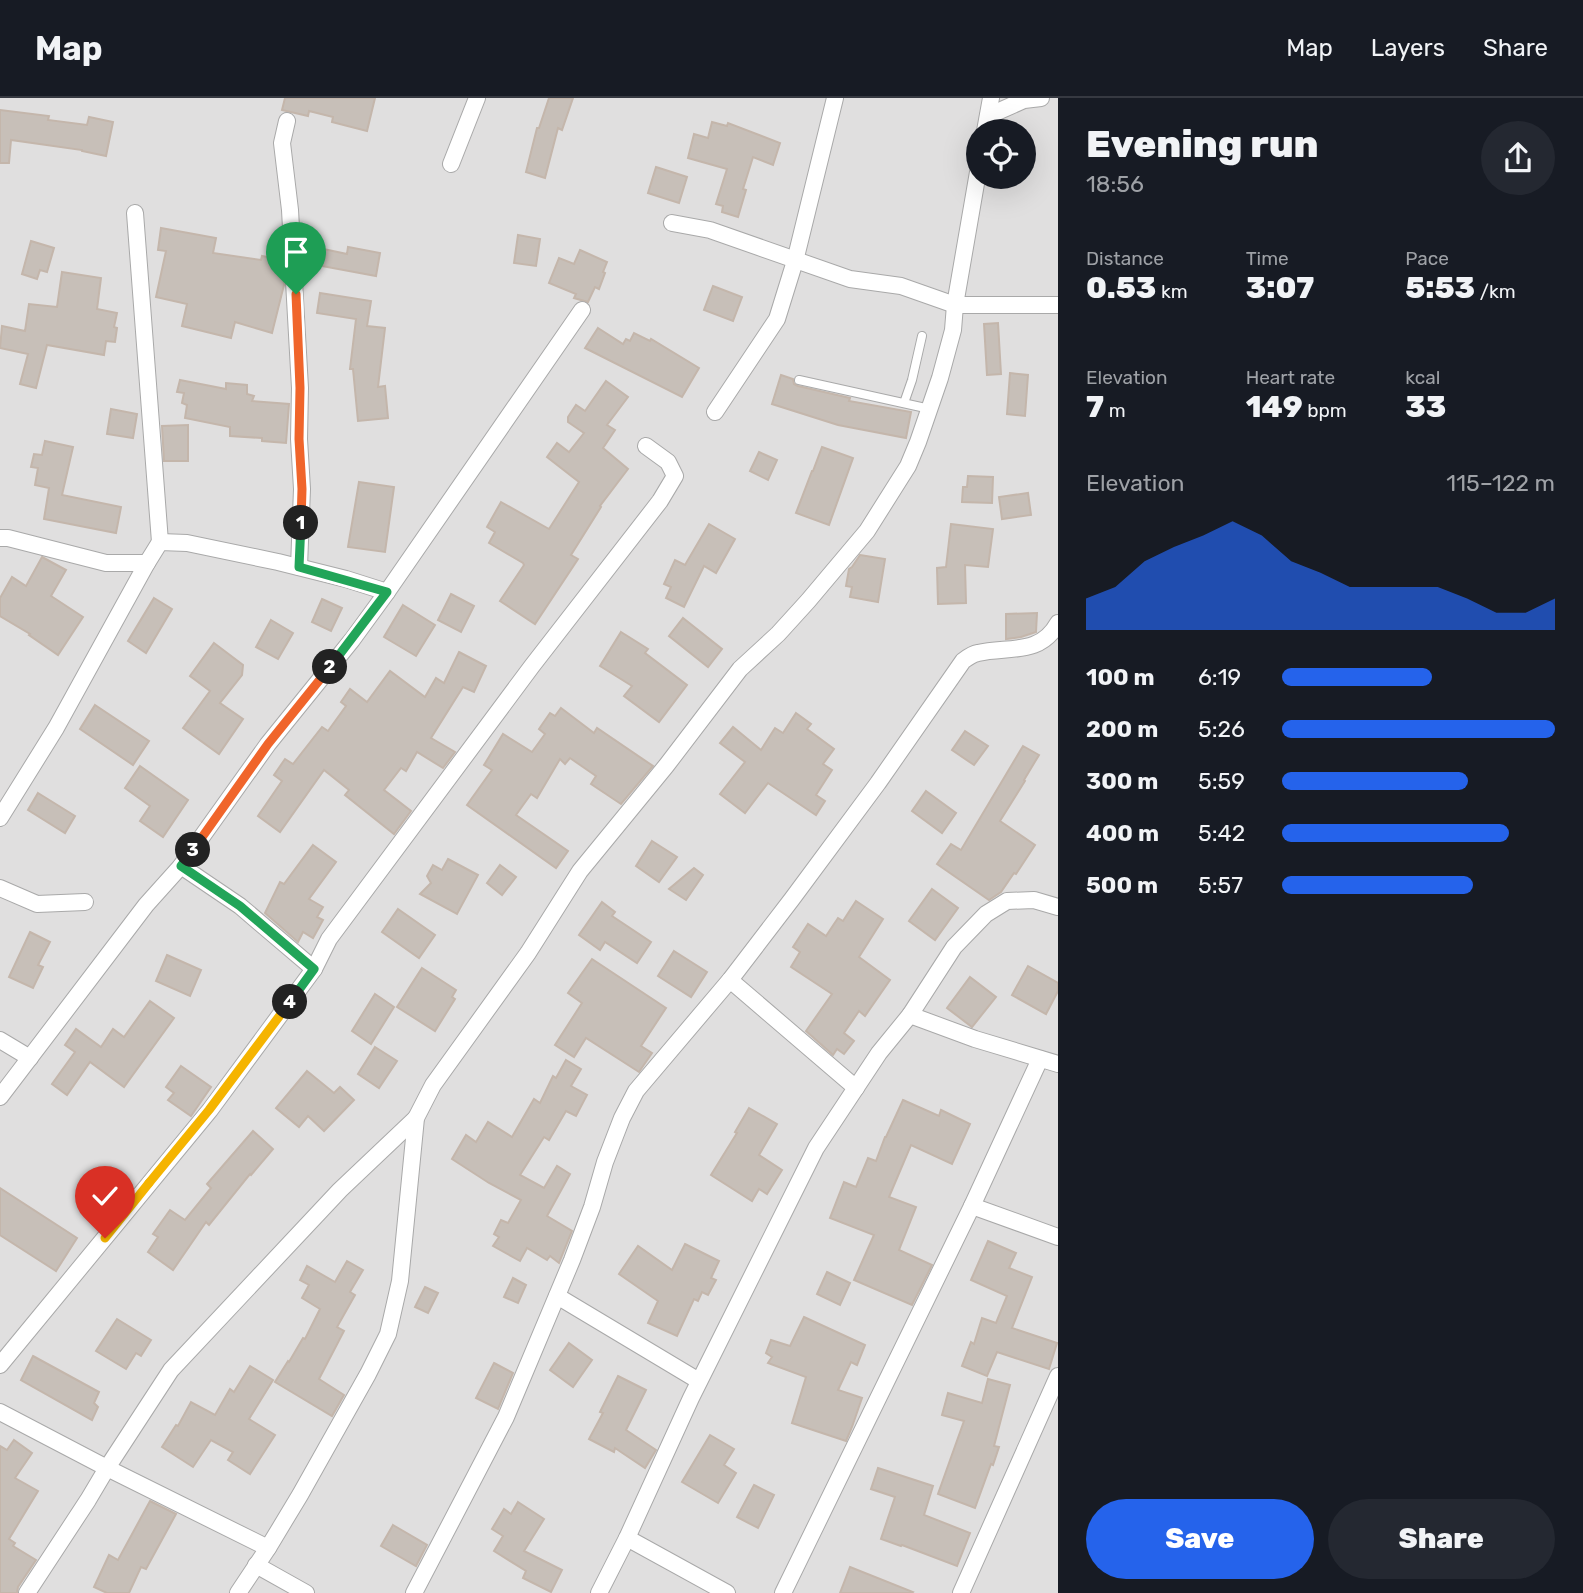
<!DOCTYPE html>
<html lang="en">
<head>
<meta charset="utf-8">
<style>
	:root { --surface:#171b24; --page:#242831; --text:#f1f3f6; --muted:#9ea1a6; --line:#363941; --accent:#2563eb }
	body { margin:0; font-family:Rubik,sans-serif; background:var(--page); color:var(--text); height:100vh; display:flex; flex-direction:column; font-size:26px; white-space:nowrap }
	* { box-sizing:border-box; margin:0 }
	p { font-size:23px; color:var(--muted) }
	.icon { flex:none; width:38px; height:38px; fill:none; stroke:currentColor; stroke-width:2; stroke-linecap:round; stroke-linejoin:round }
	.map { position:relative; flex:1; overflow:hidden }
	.side { display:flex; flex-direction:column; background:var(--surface); width:525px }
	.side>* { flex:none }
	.tools { position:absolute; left:966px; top:21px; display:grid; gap:14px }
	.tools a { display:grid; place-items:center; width:70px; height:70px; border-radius:50%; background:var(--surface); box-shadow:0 7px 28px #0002; font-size:35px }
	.pin { position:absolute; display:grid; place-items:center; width:60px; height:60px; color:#fff; margin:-72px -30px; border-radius:50% 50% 50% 0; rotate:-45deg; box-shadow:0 0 7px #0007 }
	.pin .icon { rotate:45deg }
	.km { position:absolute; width:35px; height:35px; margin:-18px; border-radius:50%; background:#222; color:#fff; font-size:19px; line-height:35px; text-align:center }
	.round { display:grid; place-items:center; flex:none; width:74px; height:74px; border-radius:37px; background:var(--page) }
	.summary { display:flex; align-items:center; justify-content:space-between; height:119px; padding:0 28px }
	h1 { font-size:38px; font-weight:800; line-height:52px }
	.figures { display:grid; grid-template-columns:repeat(3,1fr); gap:10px; height:119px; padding:7px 28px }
	.figures div { display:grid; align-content:center }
	.figures b { font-size:30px; font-weight:800 }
	.figures small { font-size:19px; font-weight:400 }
	.figures p { font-size:19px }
	.chart { height:196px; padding:14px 28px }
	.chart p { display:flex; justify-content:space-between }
	.chart svg { width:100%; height:126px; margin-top:7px; fill:var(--accent); opacity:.7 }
	.button { display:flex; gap:14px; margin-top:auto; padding:14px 28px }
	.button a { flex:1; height:80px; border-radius:42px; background:var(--accent); color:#fff; font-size:28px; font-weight:800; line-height:80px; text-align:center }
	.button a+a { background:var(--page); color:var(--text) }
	ul { padding:0 28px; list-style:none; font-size:23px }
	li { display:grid; grid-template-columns:112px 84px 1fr; align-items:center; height:52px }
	li i { height:18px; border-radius:9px; background:var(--accent) }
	header { display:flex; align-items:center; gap:42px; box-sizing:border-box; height:98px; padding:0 35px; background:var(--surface); border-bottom:2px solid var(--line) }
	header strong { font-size:33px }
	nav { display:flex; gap:38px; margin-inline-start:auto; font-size:24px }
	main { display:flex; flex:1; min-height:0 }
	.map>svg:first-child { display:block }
	.residential { fill:#e0dfdf; fill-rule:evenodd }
	.building { fill:#c7bfb8; stroke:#c4b6ab; stroke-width:2 }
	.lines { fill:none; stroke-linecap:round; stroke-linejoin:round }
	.lane-casing { stroke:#a9a9a9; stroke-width:10 }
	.street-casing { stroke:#a9a9a9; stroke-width:18 }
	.lane { stroke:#fff; stroke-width:8 }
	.street { stroke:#fff; stroke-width:16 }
	.split-1-casing { stroke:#fff; stroke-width:14 }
	.split-2-casing { stroke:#fff; stroke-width:14 }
	.split-3-casing { stroke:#fff; stroke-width:14 }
	.split-4-casing { stroke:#fff; stroke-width:14 }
	.split-5-casing { stroke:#fff; stroke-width:14 }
	.split-6-casing { stroke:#fff; stroke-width:14 }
	.split-1 { stroke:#f0652b; stroke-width:9 }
	.split-2 { stroke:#22a559; stroke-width:9 }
	.split-3 { stroke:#f0652b; stroke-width:9 }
	.split-4 { stroke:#22a559; stroke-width:9 }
	.split-5 { stroke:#f5b400; stroke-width:9 }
	.split-6 { stroke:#f5b400; stroke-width:9 }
</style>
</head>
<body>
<header>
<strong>Map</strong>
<nav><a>Map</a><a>Layers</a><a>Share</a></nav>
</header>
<main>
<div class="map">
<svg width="1058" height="1495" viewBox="0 0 1058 1495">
	<rect width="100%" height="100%" fill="#f2efe9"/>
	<path class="residential" d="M0 0H1058V1495H0ZM978 33H1024V79H978Z"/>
	<g class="building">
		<polygon points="285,0 375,0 367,33 332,24 333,19 309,13 308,18 282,12"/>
		<polygon points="549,0 573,0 562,32 558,30 545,80 526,74 537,30 539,30"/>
		<polygon points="0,12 49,18 48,22 87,27 89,19 113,24 106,58 82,53 82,52 11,42 9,65 0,65"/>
		<polygon points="712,24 727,28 728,25 780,45 773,67 753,59 743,91 746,92 738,119 722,114 723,108 716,106 727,71 688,60 694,36 708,40"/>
		<polygon points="656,69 687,79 679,105 648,95"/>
		<polygon points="161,130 216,140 213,155 261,162 262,158 282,162 284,187 272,235 235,224 231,240 182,228 187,206 156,199 166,153 158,152"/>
		<polygon points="518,137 540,141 536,168 514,165"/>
		<polygon points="31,143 54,150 47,174 40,172 37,181 22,176"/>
		<polygon points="314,149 347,156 348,149 380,155 376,178 311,166"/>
		<polygon points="580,152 607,164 603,174 605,175 599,191 595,189 588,204 574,200 576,196 549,185 559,160 574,166"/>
		<polygon points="62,174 101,180 97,211 117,215 114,229 117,230 115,244 106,243 104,257 47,247 36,290 20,286 28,256 0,250 2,228 25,233 29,206 57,209"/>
		<polygon points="713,188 742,199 733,223 704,212"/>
		<polygon points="320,195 371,203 367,228 385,230 378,289 385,288 388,320 358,323 353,271 350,271 356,221 317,215"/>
		<polygon points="998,225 1001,276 987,277 984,226"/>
		<polygon points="598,230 623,246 626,241 630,243 634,235 650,243 651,241 699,270 682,299 585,250"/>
		<polygon points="1010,275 1028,277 1025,318 1007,316"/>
		<polygon points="781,277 793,281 794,286 798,288 850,300 849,303 911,314 906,340 838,327 772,306"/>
		<polygon points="180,282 226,291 226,285 247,287 247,296 254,298 252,303 289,306 286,345 262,343 262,340 230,338 230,329 185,320 187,307 182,305 184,295 177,294"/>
		<polygon points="606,283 628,299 607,327 615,332 603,350 628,371 600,408 601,409 571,457 578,461 535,526 500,503 524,467 523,465 489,445 495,434 487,429 501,404 549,431 579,384 547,359 557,345 569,354 584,335 568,324 568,319 576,307 585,313"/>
		<polygon points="111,311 137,316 133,340 107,336"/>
		<polygon points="188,327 188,363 164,363 162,328"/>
		<polygon points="45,343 73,349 62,397 121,409 116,435 44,421 49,390 35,387 38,370 31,369 34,356 42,357"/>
		<polygon points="822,349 853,360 829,427 796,415 812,373 813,373"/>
		<polygon points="759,354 777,362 768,382 750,373"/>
		<polygon points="968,378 993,379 992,405 962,404 963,389 967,389"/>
		<polygon points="359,384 394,389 385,454 348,449"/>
		<polygon points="1028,395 1031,417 1002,421 999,399"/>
		<polygon points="709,426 735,441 716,475 704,468 684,509 666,500 671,489 664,486 675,462 685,467"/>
		<polygon points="951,426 993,431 988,469 965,467 966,505 938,506 937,470 946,469"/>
		<polygon points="860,457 885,461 878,504 850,499 852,489 846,488 849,471 852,469"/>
		<polygon points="42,459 66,472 51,498 83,519 58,557 29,537 30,536 0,518 0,500 12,479 26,488"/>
		<polygon points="451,496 474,508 461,534 438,522"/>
		<polygon points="154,500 172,511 146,555 128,543"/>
		<polygon points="322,501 342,510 331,533 312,524"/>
		<polygon points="403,507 435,527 416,558 384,539"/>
		<polygon points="1037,515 1036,534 1021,539 1006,541 1006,516"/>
		<polygon points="683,520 722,551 708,569 669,538"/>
		<polygon points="271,522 293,535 278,561 256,549"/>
		<polygon points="621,534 648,551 645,555 687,587 659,624 624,598 632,588 600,568"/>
		<polygon points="214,545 243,567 242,577 220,605 243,621 219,656 183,630 210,593 190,578"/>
		<polygon points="459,554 486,568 474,594 463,589 431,640 455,654 443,670 417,654 406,673 401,670 384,692 411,713 394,736 345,697 349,692 324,672 280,734 258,718 282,683 274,677 285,661 293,666 322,629 328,633 346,608 341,604 350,591 367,604 390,573 425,599 436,580 444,585"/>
		<polygon points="95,607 149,643 133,667 80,631"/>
		<polygon points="561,610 594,635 597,630 653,668 621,706 591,686 596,678 570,660 565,666 560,661 537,700 531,696 516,717 568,753 556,770 467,707 492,672 484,667 503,636 532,654 545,636 539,631 550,615 555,618"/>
		<polygon points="796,615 811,626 807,631 834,651 823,666 832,672 816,697 825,703 816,717 768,685 745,715 720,696 745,664 720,645 733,629 761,652 775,630 783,635"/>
		<polygon points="965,633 988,648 974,667 952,652"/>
		<polygon points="1023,648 1039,657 1024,682 1025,683 1000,723 1035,747 1016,776 1014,775 1001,794 989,802 937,766 951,746 961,752"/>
		<polygon points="140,668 188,702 163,739 140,723 150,708 125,690"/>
		<polygon points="926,693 956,715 942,735 912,713"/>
		<polygon points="38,695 75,718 65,735 28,712"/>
		<polygon points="652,743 677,759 659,784 636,768"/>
		<polygon points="313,747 336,764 309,801 323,809 317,819 323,822 313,840 303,834 298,844 265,815 280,784 284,786"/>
		<polygon points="448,761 478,777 457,816 420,796 431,785 427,778 433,767 442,772"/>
		<polygon points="500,767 516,779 502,797 487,785"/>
		<polygon points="694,770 703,777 686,802 669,791"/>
		<polygon points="932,791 958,810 935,842 909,823"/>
		<polygon points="856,803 883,821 859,859 890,882 865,918 859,913 844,935 854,943 844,956 837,951 833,957 806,933 832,896 791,869 800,854 793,849 808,826 826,838 838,820 843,823"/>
		<polygon points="602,804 615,814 612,818 651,844 637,865 605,844 600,852 579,837"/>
		<polygon points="398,811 435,837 419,860 382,834"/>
		<polygon points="30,834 50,844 38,867 43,869 33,890 9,879"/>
		<polygon points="674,853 707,874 691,899 658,878"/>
		<polygon points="167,857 201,872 190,898 156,883"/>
		<polygon points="592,861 666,910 641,948 652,955 639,974 586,940 574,959 555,947 582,905 568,895"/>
		<polygon points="1028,868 1058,885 1058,893 1046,916 1012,897"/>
		<polygon points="422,870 456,892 452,899 455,901 435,933 397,909"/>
		<polygon points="970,879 996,899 972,929 947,910"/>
		<polygon points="375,896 394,909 371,946 352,933"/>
		<polygon points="150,903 174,920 124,989 90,964 67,997 52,986 75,954 65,947 76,931 101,949 113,931 124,939"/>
		<polygon points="375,949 397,963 379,990 358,976"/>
		<polygon points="566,962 581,971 571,988 587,997 576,1018 566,1013 549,1042 544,1039 520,1077 544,1090 557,1068 570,1076 547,1118 572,1133 559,1165 550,1158 547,1162 527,1150 520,1163 493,1148 499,1139 494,1136 501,1122 508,1125 521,1102 489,1085 452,1061 466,1037 476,1044 488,1024 512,1039 534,1001 540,1005 553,978 556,980"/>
		<polygon points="181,968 211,989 191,1018 168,1002 174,995 166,989"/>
		<polygon points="307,973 334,995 340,989 354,1002 324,1033 308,1018 299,1029 276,1010"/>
		<polygon points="903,1002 939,1018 941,1012 970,1026 952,1066 911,1047 889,1099 916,1109 899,1152 932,1167 912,1207 854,1182 874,1137 830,1120 844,1084 856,1089 868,1060 876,1063 885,1039 886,1039"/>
		<polygon points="749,1010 777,1026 759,1057 782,1072 767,1096 759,1091 752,1103 711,1077 737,1035 735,1034"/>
		<polygon points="253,1033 273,1051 251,1077 250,1076 209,1127 206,1124 173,1172 148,1154 158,1139 153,1136 170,1112 185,1122 211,1090 207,1086"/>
		<polygon points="0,1090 77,1140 56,1173 0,1137"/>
		<polygon points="988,1143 1016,1155 1009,1170 1032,1179 1012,1230 1057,1245 1049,1271 997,1254 987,1278 962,1268 971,1244 974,1246 982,1220 996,1225 1007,1198 971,1182"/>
		<polygon points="685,1146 719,1163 711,1180 716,1182 708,1197 702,1194 698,1203 694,1201 677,1238 648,1225 658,1203 619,1176 638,1148 672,1172"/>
		<polygon points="347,1163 363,1172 350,1194 355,1197 337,1229 344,1233 319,1281 344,1297 332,1318 275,1284 288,1263 289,1264 303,1240 305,1241 320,1211 302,1200 309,1187 300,1182 307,1168 335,1184"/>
		<polygon points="827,1174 850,1185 840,1207 817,1196"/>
		<polygon points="513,1180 526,1187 518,1205 504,1199"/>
		<polygon points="425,1189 438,1195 428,1215 415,1209"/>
		<polygon points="804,1219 865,1247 857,1267 851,1264 838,1292 862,1300 852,1329 846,1343 792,1325 806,1279 768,1265 772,1259 766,1255 771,1242 790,1248"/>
		<polygon points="117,1221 151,1242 141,1258 136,1255 126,1271 96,1253"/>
		<polygon points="569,1245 592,1262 573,1289 550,1272"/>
		<polygon points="33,1258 99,1294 94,1305 98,1309 92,1322 21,1282"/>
		<polygon points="494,1265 513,1275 498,1311 476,1300"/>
		<polygon points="250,1268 273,1282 249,1321 275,1337 250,1376 228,1362 233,1354 211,1342 193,1369 162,1349 176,1327 178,1328 191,1304 215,1317 230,1291 234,1294"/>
		<polygon points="618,1278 646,1292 626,1332 656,1352 645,1370 615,1350 614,1354 589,1341 603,1315 600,1314"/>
		<polygon points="988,1281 1010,1287 994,1348 999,1349 993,1367 991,1366 975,1410 938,1396 964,1323 942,1317 948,1295 982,1305"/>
		<polygon points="710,1337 734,1351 724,1367 736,1375 718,1405 682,1384"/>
		<polygon points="14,1342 32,1355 15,1380 38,1393 9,1441 15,1445 13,1448 36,1462 18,1489 17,1495 0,1495 0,1348 7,1352"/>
		<polygon points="878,1370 933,1388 924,1417 970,1435 957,1468 902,1447 901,1448 881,1441 895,1399 871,1391"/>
		<polygon points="754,1387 774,1397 758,1430 737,1419"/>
		<polygon points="150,1403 176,1416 146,1471 141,1469 129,1495 107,1495 94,1489 109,1457 118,1462"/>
		<polygon points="518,1404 544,1421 524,1453 562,1472 551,1494 523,1480 526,1473 494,1453 503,1438 492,1431 504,1411 511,1416"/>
		<polygon points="393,1427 427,1447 416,1468 381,1448"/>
		<polygon points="850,1469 913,1494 912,1495 840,1495"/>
	</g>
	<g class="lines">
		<defs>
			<g id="lane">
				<polyline points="799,282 930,311"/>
				<polyline points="904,305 912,282 922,238"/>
			</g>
			<g id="street">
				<polyline points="988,18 1024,2 1041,0"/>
				<polyline points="287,23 282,45 290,112 300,290 299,341 302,391 299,469"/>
				<polyline points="985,33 991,0"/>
				<polyline points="451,66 477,0"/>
				<polyline points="135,115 160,444"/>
				<polyline points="672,125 710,132 850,181 901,188 955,207 1058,207"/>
				<polyline points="715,314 777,221 795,163 835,0"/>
				<polyline points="0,440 8,440 106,465 147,465 160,444 187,445 278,464 346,481 387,494"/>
				<polyline points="0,720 56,630 147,465"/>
				<polyline points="181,768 240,808 314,871"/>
				<polyline points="0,790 37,806 85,804"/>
				<polyline points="730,882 856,990"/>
				<polyline points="910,917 975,941 1058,966"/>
				<polyline points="0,942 30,960"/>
				<polyline points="0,999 146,807 181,768 268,646 352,542 387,494 582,212"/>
				<polyline points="972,1108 1058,1139"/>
				<polyline points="557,1198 699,1283"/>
				<polyline points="0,1267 210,1012 314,871 329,841 532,568 660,403 675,378 668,364 646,348"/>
				<polyline points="0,1314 107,1370 268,1450"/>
				<polyline points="627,1440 727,1495"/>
				<polyline points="256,1467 306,1495"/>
				<polyline points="27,1495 88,1402 107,1370 171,1272 340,1092 416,1020"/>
				<polyline points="238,1495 268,1450 300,1397 368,1276 388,1236 400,1183 416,1020 433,987 528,855 580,773 666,668 740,571 778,536 808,503 867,433 908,368 918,344 940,280 953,232 955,207 978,74"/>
				<path d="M414 1495 506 1319 572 1162 592 1109 605 1064 622 1020 636 993 730 882 792 801 878 685 963 563C967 560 972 556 978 555 1008 548 1040 558 1058 525"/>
				<polyline points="599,1495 627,1440 691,1300 816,1050 879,955 910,917 954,849 986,816 1007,803 1034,802 1058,809"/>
				<polyline points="783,1495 972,1108 1040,961"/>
				<polyline points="961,1495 1058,1278"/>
			</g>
		</defs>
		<use href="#lane" class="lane-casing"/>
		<use href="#street" class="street-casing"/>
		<use href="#lane" class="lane"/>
		<use href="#street" class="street"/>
	</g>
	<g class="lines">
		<defs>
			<polyline id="split-1" points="296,196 300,290 299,341 302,391 301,425"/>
			<polyline id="split-2" points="301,425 299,469 387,494 330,569"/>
			<polyline id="split-3" points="193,752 268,646 330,569"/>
			<polyline id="split-4" points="193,752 181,768 240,808 314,871 290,904"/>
			<polyline id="split-5" points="149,1085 209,1012 290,904"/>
			<polyline id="split-6" points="105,1140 149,1085"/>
		</defs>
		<use href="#split-1" class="split-1-casing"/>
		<use href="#split-2" class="split-2-casing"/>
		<use href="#split-3" class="split-3-casing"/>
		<use href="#split-4" class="split-4-casing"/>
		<use href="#split-5" class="split-5-casing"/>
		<use href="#split-6" class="split-6-casing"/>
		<use href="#split-1" class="split-1"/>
		<use href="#split-2" class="split-2"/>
		<use href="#split-3" class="split-3"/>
		<use href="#split-4" class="split-4"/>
		<use href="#split-5" class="split-5"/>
		<use href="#split-6" class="split-6"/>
	</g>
</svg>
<div class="tools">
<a><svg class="icon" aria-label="locate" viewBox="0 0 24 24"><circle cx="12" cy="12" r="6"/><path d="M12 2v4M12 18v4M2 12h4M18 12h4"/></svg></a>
</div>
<div class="pin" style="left:296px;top:196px;background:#1e9e55"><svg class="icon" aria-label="arrive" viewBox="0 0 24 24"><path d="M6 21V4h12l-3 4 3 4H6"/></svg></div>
<div class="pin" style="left:105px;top:1140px;background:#d93025"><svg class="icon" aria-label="check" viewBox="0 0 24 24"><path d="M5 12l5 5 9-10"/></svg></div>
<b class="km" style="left:301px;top:425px">1</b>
<b class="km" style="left:330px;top:569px">2</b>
<b class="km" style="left:193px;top:752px">3</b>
<b class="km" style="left:290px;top:904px">4</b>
</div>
<section class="side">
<div class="summary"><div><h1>Evening run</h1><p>18:56</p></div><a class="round"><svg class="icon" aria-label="share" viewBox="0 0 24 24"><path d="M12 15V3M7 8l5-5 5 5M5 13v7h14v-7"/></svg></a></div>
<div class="figures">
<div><p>Distance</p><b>0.53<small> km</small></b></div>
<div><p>Time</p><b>3:07</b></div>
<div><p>Pace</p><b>5:53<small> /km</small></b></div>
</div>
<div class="figures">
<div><p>Elevation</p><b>7<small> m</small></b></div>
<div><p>Heart rate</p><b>149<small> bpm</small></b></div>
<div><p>kcal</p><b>33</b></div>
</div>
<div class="chart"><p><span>Elevation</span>115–122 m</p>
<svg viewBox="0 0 160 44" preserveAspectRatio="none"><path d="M0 44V33L10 29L20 20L30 15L40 11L50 6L60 11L70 20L80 24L90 29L100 29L110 29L120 29L130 33L140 38L150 38L160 33V44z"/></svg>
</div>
<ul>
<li><b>100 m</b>6:19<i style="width:55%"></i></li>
<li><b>200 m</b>5:26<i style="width:100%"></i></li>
<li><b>300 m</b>5:59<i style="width:68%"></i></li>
<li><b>400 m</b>5:42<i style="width:83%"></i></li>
<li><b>500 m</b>5:57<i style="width:70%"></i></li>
</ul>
<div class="button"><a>Save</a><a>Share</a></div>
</section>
</main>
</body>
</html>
